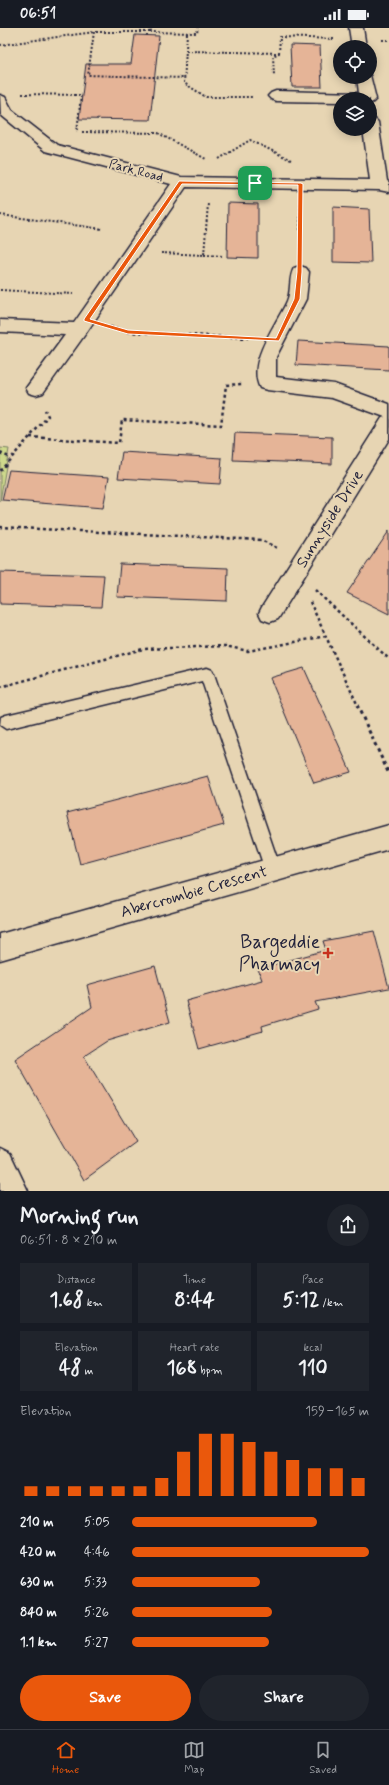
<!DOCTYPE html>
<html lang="en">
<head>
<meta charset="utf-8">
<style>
	:root { --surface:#171b24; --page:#20242c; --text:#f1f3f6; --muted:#9ea1a6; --line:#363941; --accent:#ea580c }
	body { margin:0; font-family:Mynerve,sans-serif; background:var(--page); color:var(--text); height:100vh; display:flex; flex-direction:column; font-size:15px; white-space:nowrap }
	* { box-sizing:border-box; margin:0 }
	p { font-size:13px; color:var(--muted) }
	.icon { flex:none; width:22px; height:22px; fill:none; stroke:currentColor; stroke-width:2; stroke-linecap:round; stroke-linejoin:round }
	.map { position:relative; height:1163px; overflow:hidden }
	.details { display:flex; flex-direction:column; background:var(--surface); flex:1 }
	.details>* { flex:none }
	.controls { position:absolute; left:333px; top:12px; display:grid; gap:8px }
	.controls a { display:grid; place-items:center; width:44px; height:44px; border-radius:50%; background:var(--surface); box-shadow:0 2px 10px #0003; font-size:20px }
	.pin { position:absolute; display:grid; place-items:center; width:34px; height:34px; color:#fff; margin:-17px; border-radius:8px; box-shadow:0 2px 6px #0006 }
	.round { display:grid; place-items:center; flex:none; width:42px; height:42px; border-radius:21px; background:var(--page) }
	.headline { display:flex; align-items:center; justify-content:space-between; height:68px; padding:0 20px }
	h1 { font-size:22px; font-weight:700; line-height:30px }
	.figures { display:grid; grid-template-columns:repeat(3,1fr); gap:6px; height:68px; padding:4px 20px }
	.figures div { display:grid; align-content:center; border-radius:0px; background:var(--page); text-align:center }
	.figures b { font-size:20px; font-weight:700 }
	.figures small { font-size:11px; font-weight:400 }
	.figures p { font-size:11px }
	.chart { height:112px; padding:8px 20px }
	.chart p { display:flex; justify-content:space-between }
	.chart svg { width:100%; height:72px; margin-top:4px; stroke:var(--accent); stroke-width:6 }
	.cta { display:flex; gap:8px; margin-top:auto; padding:8px 20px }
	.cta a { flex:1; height:46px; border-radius:24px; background:var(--accent); color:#fff; font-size:16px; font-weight:700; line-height:46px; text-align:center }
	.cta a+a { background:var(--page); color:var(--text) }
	ul { padding:0 20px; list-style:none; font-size:13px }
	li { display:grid; grid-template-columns:64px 48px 1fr; align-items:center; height:30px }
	li i { height:10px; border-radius:5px; background:var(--accent) }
	.status { display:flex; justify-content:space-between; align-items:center; height:28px; padding:0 20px; background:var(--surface); direction:ltr }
	.status svg { height:11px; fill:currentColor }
	.menu { display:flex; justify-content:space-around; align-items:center; height:56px; border-top:1px solid var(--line); background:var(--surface); font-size:11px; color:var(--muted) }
	.menu a { display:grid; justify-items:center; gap:2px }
	.menu .selected { color:var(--accent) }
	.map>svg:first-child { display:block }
	.green { fill:#ced98c; stroke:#787e64 }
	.building { fill:#e5b497; stroke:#22223b }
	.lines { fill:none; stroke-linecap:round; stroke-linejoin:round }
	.service-casing { stroke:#22223b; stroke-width:3 }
	.minor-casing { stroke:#22223b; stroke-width:3 }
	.path-far2 { stroke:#22223b; stroke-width:2; stroke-dasharray:2 2; stroke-linecap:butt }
	.path-far1 { stroke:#22223b; stroke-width:2.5; stroke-dasharray:3 3; stroke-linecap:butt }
	.path { stroke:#22223b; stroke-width:3; stroke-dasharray:3.5 3.5; stroke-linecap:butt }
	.service { fill:#e7d5b3; fill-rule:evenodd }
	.minor { fill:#e7d5b3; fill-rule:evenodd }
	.route { fill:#ea580c; stroke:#fff; fill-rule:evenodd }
	.poi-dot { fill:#c8321e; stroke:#e7d5b3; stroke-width:1.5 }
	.labels { text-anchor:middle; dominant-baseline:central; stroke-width:4; stroke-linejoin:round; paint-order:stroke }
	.far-street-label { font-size:13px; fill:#22223b; stroke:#e7d5b3 }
	.street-label { font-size:16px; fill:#22223b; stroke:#e7d5b3 }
	.near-poi-label { font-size:19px; fill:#22223b; stroke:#e7d5b3; text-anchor:end }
</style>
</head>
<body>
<div class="status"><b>06:51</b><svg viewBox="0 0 49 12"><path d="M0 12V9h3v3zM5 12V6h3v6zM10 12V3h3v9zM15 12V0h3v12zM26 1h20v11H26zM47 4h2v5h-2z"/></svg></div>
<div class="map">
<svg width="389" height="1163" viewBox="0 0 389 1163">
	<rect width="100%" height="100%" fill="#e7d5b3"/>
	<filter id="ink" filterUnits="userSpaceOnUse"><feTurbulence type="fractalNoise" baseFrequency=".025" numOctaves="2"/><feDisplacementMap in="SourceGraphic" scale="8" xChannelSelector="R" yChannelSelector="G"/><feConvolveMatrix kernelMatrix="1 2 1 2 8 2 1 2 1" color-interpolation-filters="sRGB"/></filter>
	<g filter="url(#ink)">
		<polygon class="green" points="0,420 9,421 0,473"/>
		<g class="building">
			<polygon points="135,7 159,8 150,92 79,91 86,36 131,36"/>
			<polygon points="290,17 320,18 322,59 292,59"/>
			<polygon points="228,175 258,176 258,230 227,229"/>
			<polygon points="333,179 369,181 371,235 333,234"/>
			<polygon points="298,313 389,318 389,342 296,337"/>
			<polygon points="235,405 332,409 332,436 233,432"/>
			<polygon points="122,424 222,430 220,456 118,450"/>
			<polygon points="9,442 109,449 103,480 2,472"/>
			<polygon points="389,503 389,586 347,565"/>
			<polygon points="120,536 228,540 227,573 117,569"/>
			<polygon points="0,544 104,547 101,579 0,576"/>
			<polygon points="304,640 351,744 314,755 270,650"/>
			<polygon points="208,748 224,797 80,836 67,785"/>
			<polygon points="374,903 389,960 315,974 318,981 262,998 263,1003 199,1021 186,973 262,952 258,941 326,922 323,913"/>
			<polygon points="155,938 170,994 107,1013 84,1028 136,1114 84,1152 15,1031 92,979 87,957"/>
		</g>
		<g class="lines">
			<defs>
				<polygon id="service" points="207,640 212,642 214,646 281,842 279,847 273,850 267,847 265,842 202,653 6,701 0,697 1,689 6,687"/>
				<g id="minor">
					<polygon points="349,0 363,0 366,19 352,19"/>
					<polygon points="370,47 376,71 373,74 370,75 370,71 340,71 340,74 276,73 271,71 268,68 271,65 276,63 359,65 357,49 370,49"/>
					<polygon points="0,67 5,69 12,82 57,117 181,149 370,152 363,101 370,101 370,89 375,91 378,94 387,153 389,154 389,164 379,162 186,159 86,305 43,365 36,367 29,365 26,360 65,307 0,304 0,292 74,295 171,156 45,123 1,87"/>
					<path d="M300 238 306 240 309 244 306 271 276 329V349L334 356 389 376V411L278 591 270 594 262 591 259 585 262 579 382 390 385 389 332 370 267 362 260 360C246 334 277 296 287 273 292 262 288 250 294 240Z"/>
					<polygon points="389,797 389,821 0,932 0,906"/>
					<polygon points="0,1120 10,1125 28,1163 0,1163"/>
				</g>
			</defs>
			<use href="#service" class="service-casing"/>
			<use href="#minor" class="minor-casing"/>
			<g class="path-far2">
				<polyline points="151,0 150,4 197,5 198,0"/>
				<polyline points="150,4 94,4 88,47 184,50"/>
				<polyline points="187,5 184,55 206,69 252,69"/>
				<polyline points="382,12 389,12"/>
				<polyline points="0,17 94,4"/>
				<polyline points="186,23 279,25 273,28 274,47"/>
				<polyline points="279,25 280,9 335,11"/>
				<polyline points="22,66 81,67 77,104"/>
				<polyline points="82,104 158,105 206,131"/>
				<polyline points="219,131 250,112 291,132"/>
				<polyline points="300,176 300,221"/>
				<polyline points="0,187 103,201"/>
				<polyline points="161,225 204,227 208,176"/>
				<polyline points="204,227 224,228"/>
				<polyline points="0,262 73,266"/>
			</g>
			<g class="path-far1">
				<polyline points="110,299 128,304 248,310"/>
				<polyline points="30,409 119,415 122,392 221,397 226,357 242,356"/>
				<polyline points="0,425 11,430"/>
				<polyline points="0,443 48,388 45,382"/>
				<polyline points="0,499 261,512 279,521"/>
				<polyline points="315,562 389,631"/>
				<polyline points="310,574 358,678"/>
				<polyline points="0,659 143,621 225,618 248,623 326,608"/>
			</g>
			<polyline class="path" points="357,677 389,746"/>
			<use href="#service" class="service"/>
			<use href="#minor" class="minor"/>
		</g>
	</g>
	<path class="route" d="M179 153 301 155 303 156 302 244 300 271 279 313 128 306 84 293V291ZM182 156 298 157 297 244 294 271 276 310 128 302 90 291Z"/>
	<path class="poi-dot" d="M326 919h4v4h4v4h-4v4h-4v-4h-4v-4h4z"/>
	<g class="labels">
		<g class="far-street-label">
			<text transform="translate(136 143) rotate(15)">Park Road</text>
		</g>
		<g class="street-label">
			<text transform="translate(330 491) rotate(-58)">Sunnyside Drive</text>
			<text transform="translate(194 864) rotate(-16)">Abercrombie Crescent</text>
		</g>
		<g class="near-poi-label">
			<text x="320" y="914">Bargeddie<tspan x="320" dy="22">Pharmacy</tspan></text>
		</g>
	</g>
</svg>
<div class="controls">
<a><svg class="icon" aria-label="locate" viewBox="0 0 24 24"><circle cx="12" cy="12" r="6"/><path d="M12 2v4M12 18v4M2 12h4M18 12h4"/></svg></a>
<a><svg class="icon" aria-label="layers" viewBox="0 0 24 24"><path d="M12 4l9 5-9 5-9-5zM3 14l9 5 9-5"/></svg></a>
</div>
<div class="pin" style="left:255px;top:155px;background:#1e9e55"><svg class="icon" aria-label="arrive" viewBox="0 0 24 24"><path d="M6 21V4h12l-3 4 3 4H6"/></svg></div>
</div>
<section class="details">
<div class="headline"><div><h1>Morning run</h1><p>06:51 · 8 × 210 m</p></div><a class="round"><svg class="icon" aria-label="share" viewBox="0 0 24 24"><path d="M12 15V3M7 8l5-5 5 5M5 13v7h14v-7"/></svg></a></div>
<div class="figures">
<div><p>Distance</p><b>1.68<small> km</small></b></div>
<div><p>Time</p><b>8:44</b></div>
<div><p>Pace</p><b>5:12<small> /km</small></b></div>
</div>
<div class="figures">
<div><p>Elevation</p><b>48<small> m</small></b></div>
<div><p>Heart rate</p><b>168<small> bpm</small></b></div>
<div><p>kcal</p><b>110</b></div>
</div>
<div class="chart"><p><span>Elevation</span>159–165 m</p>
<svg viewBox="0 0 160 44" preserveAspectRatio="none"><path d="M5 44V38M15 44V38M25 44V38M35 44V38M45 44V38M55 44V38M65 44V33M75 44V17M85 44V6M95 44V6M105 44V11M115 44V17M125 44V22M135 44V27M145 44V27M155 44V33"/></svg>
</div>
<ul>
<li><b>210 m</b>5:05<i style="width:78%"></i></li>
<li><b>420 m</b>4:46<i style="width:100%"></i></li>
<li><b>630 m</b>5:33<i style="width:54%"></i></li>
<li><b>840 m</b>5:26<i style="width:59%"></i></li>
<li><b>1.1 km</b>5:27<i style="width:58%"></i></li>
</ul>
<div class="cta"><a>Save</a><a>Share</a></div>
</section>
<nav class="menu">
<a class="selected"><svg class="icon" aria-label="home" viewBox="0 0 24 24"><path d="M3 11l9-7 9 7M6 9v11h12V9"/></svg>Home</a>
<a><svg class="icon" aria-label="map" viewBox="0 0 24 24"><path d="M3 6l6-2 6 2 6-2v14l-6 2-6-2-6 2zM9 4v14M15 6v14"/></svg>Map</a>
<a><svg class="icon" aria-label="saved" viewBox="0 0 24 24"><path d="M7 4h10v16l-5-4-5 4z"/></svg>Saved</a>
</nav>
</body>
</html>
